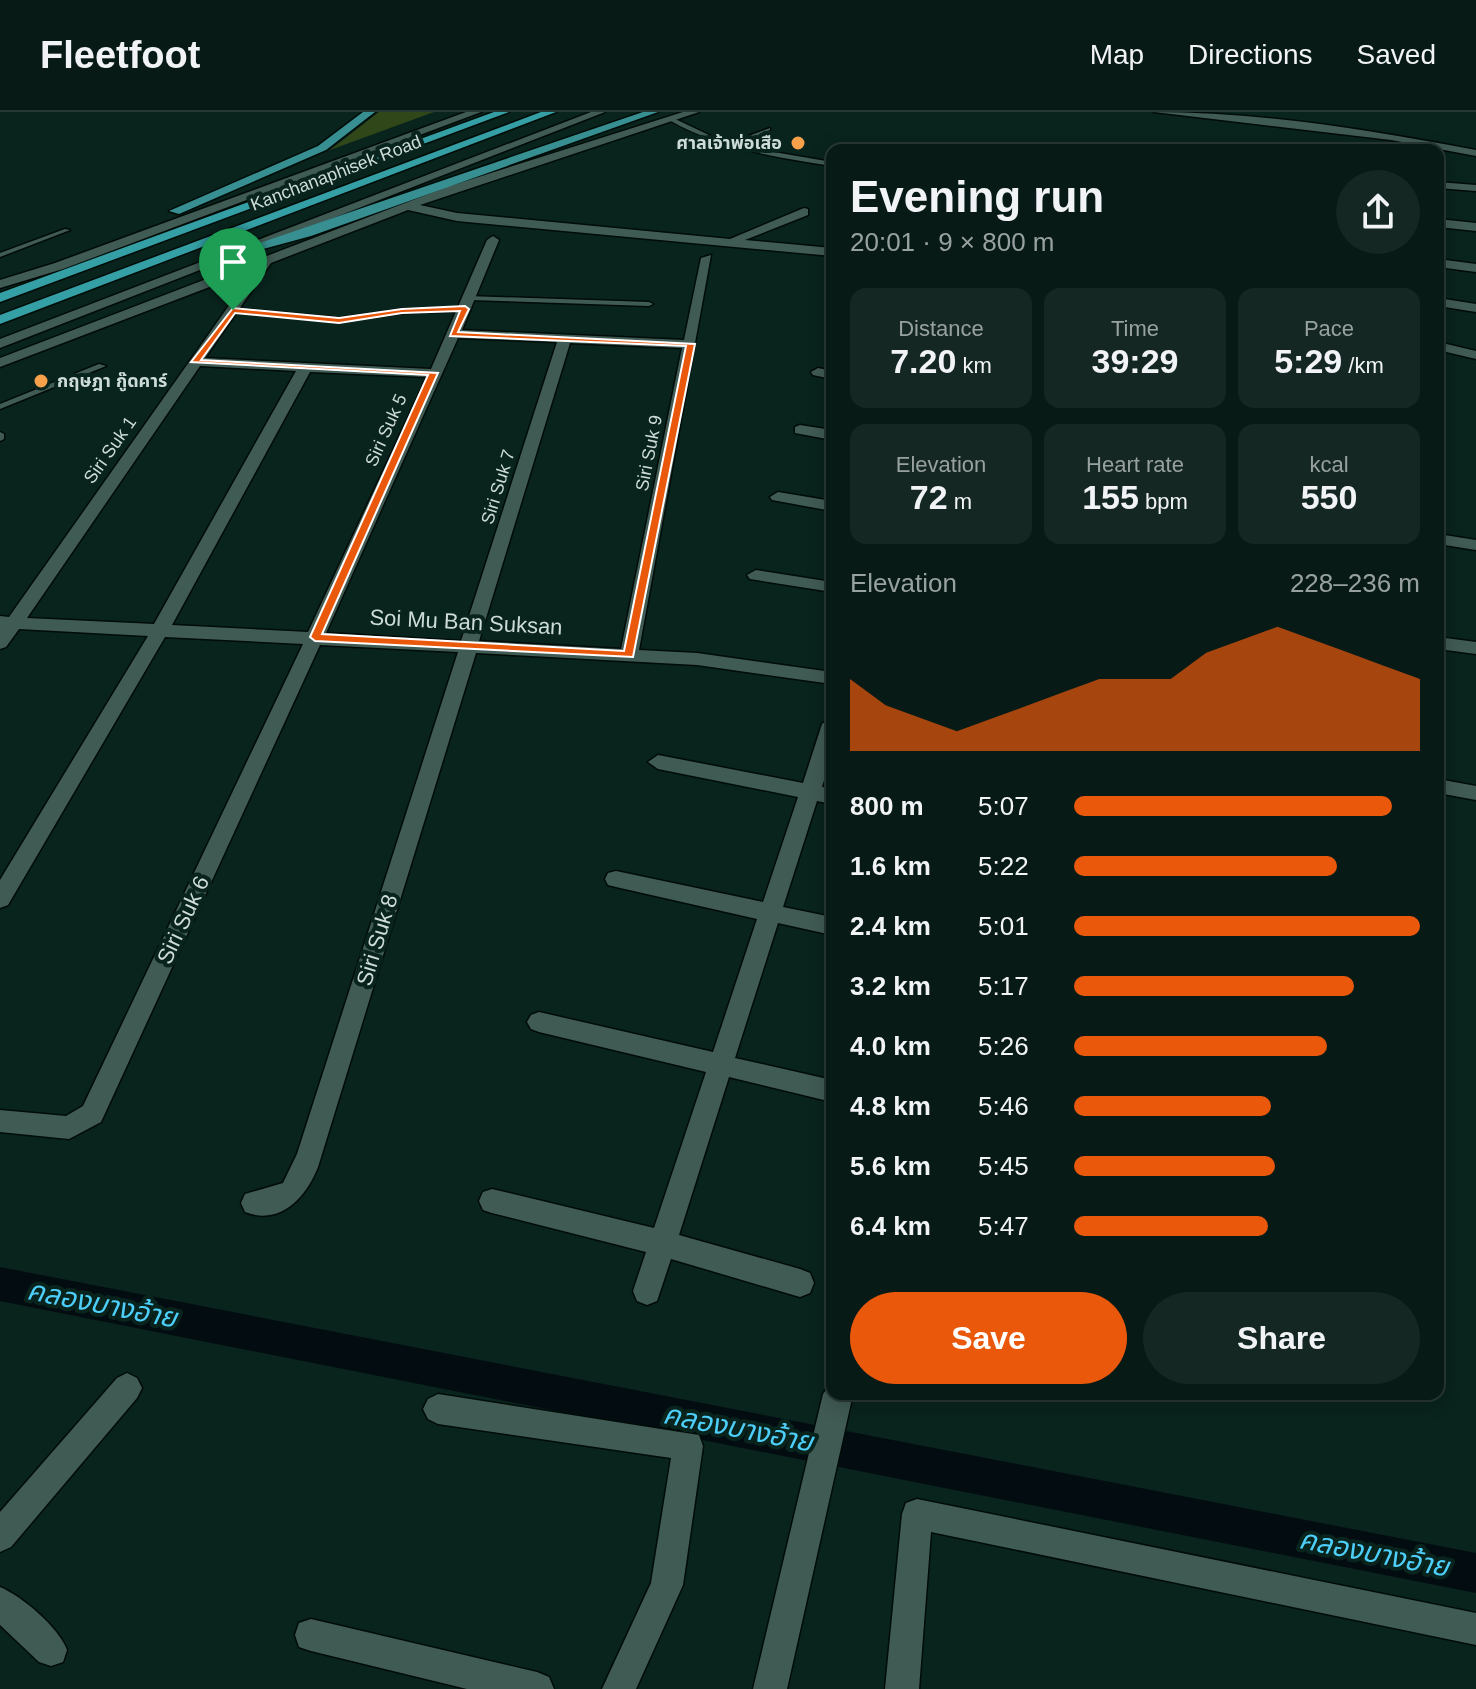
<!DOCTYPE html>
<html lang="en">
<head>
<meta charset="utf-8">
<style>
	:root { --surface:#071a16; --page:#152723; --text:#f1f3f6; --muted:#98a1a1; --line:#283835; --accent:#ea580c }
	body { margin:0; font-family:Arial,"Noto Sans Thai",sans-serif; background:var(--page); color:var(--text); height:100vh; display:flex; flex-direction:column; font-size:30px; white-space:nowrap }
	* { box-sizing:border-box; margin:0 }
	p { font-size:26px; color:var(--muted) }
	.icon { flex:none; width:44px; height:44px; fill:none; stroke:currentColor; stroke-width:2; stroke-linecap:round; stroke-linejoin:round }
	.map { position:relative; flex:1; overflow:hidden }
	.sheet { position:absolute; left:826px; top:32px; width:618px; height:1256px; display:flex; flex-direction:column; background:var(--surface); border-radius:16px; box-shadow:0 4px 20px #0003,0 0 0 2px var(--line) }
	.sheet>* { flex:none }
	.pin { position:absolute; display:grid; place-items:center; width:68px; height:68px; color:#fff; margin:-82px -34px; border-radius:50% 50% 50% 0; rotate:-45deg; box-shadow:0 0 8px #0007 }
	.pin .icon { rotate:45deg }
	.round { display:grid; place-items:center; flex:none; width:84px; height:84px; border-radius:42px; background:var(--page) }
	.overview { display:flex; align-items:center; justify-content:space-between; height:136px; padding:0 24px }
	h1 { font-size:44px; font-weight:700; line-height:60px }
	.metrics { display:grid; grid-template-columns:repeat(3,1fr); gap:12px; height:136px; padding:8px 24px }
	.metrics div { display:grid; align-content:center; border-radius:16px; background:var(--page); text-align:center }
	.metrics b { font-size:34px; font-weight:700 }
	.metrics small { font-size:22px; font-weight:400 }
	.metrics p { font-size:22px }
	.chart { height:224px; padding:16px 24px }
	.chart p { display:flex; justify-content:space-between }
	.chart svg { width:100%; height:144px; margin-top:8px; fill:var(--accent); opacity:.7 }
	.primary-button { display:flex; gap:16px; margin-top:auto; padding:16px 24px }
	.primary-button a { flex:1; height:92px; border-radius:48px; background:var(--accent); color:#fff; font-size:32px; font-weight:700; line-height:92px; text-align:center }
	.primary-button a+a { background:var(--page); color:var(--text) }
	ul { padding:0 24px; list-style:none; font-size:26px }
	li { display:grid; grid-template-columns:128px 96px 1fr; align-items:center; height:60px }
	li i { height:20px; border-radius:10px; background:var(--accent) }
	header { display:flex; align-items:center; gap:48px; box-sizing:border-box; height:112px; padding:0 40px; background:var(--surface); border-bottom:2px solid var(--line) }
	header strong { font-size:38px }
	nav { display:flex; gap:44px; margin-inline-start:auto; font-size:28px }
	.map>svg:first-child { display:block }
	.green { fill:#304719 }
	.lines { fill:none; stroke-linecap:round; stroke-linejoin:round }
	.canal { fill:#030c11; fill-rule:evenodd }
	.service-casing { stroke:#000c08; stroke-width:3 }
	.minor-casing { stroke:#000c08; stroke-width:3 }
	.secondary-casing { stroke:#000c08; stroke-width:3 }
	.primary-casing { stroke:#000c08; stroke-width:3 }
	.trunk-casing { stroke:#000c08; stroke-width:3 }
	.service { fill:#405a54; fill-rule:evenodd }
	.minor { fill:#405a54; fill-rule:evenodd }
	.secondary { fill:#405a54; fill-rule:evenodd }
	.primary { fill:#378f91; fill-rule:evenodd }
	.trunk { fill:#34a0a5; fill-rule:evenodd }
	.route { fill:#ea580c; stroke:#fff; stroke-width:2; fill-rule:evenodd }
	.poi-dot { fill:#f8a14a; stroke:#09231d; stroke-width:3 }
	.labels { text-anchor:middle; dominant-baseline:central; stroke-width:8; stroke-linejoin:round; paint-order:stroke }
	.far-poi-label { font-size:18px; font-weight:bold; fill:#cddcd8; stroke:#09231d; text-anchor:end }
	.far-street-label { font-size:18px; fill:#cddcd8; stroke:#09231d }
	.street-label { font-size:22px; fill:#cddcd8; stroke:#09231d }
	.near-water-label { font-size:28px; font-style:italic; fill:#4dcff9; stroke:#09231d }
</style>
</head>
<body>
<header>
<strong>Fleetfoot</strong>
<nav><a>Map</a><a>Directions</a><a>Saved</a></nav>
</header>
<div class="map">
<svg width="1476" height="1577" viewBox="0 0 1476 1577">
	<rect width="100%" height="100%" fill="#09231d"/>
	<polygon class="green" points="379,0 434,0 330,38"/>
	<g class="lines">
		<polygon class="canal" points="0,1155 1476,1441 1476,1481 0,1189"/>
		<defs>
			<g id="service">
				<path d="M671 5 711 24 740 33 743 26 770 16V18L748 28 745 35 832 50V54C775 45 720 37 669 8Z"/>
				<polygon points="65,117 70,118 0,145 0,141"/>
				<polygon points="467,184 649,190 653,192 649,194 470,188 467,188"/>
				<polygon points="465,195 469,197 468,199 402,201 339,210 233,200 229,198 233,196 339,206 402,197"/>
				<polygon points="99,252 106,254 0,297 0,292"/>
				<polygon points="0,320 4,322 4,327 0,329"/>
			</g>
			<g id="minor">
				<path d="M683 0H699L420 93 457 101 730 127 804 96 808 97V103L745 128 832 136V144L457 109 408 98 271 151 205 246 431 257 487 128 493 124 499 128 462 218 684 228 701 146 711 143 639 538 697 541 832 560V572L697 553 476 541 318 1055C306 1085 281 1114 245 1100L241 1091 245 1082 283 1071 297 1042 458 540 320 533 101 1010 69 1027 0 1020V998L66 1004 83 994 303 532 165 525 8 793 0 796V768L148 524 19 517 6 535 0 537V504L9 505 254 158 0 255V246L447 75ZM458 226 557 230 461 529 326 521ZM570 231 682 236 621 537 479 529ZM200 254 296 259 154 512 27 506ZM310 260 427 265 308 520 172 513Z"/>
				<path d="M1154 0C1261 0 1371 18 1476 38V44L1391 28Z"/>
				<polygon points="1438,70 1476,73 1476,79 1438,76"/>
				<polygon points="1438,107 1476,111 1476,119 1438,115"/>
				<polygon points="1438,147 1476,152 1476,160 1438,155"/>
				<polygon points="1438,186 1476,192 1476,200 1438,194"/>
				<polygon points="1438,230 1476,239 1476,247 1438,238"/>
				<polygon points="818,256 832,259 832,267 813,263 811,260"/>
				<polygon points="800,313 832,318 832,328 795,321 795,315"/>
				<polygon points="778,380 832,389 832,399 772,388 770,385"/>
				<polygon points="1438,422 1476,428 1476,438 1438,432"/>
				<polygon points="756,458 832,470 832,480 750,467 747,463"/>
				<polygon points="1438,525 1476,530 1476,542 1438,537"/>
				<polygon points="832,605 832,642 822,675 832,676 832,692 817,689 783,795 832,805 832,823 778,811 735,946 832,968 832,990 729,965 679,1123 800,1157 810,1161 814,1171 810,1181 800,1185 671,1147 657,1189 647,1193 637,1189 633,1179 646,1140 492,1101 483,1098 479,1089 483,1080 492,1077 654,1116 706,960 539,920 531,917 527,910 531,903 539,900 713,940 757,807 616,775 608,773 605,767 608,761 616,759 763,790 798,685 658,657 648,650 658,643 803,671 822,612"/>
				<polygon points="1438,667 1476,674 1476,688 1438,681"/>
				<polygon points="127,1261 137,1266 142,1276 137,1286 11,1435 0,1440 0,1400 117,1266"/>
				<polygon points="832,1270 832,1282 853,1282 787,1577 753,1577 823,1282"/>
				<polygon points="438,1282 699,1323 703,1334 683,1473 636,1577 602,1577 651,1471 671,1346 438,1312 428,1307 423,1297 428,1287"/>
				<polygon points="917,1387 1476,1501 1476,1533 931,1420 919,1577 885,1577 902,1402 906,1391"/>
				<path d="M0 1475C23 1485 58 1515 67 1538L63 1550 51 1554 39 1550 0 1513Z"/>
				<polygon points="311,1507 537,1560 549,1565 554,1577 467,1577 311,1539 299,1535 295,1523 299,1511"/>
			</g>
			<g id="secondary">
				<polygon points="466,0 481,0 63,157 0,176 0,168 55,151"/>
				<polygon points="591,0 605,0 0,236 0,227"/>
			</g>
			<g id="primary">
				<polygon points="363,0 375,0 326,38 179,102 169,99 318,34"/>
				<polygon points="643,0 658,0 311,124 248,141 242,137"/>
			</g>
			<g id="trunk">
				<polygon points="494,0 509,0 0,190 0,181"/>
				<polygon points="541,0 556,0 0,212 0,203"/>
			</g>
		</defs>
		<use href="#service" class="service-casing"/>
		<use href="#minor" class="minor-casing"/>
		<use href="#secondary" class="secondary-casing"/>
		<use href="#primary" class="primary-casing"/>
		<use href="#trunk" class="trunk-casing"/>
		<use href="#service" class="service"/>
		<use href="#minor" class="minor"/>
		<use href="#secondary" class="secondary"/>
		<use href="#primary" class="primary"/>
		<use href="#trunk" class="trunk"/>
	</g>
	<path class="route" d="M465 194 469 197 458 220 695 232 633 545 315 529 310 525 428 263 191 250 233 196 339 206 402 197ZM460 199 450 224 686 234 624 539 322 522 438 261 201 248 235 201 339 211 402 201Z"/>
	<g class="poi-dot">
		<circle cx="798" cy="31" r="8"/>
		<circle cx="41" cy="269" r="8"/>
	</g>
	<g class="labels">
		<g class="far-poi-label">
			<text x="782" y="31">ศาลเจ้าพ่อเสือ</text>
			<text x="57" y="269" text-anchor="start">กฤษฎา กู๊ดคาร์</text>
		</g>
		<g class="far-street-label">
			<text transform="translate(336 61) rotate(-21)">Kanchanaphisek Road</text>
			<text transform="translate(386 318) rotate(-66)">Siri Suk 5</text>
			<text transform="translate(110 338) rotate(-55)">Siri Suk 1</text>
			<text transform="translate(649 341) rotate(-79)">Siri Suk 9</text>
			<text transform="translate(498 375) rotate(-73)">Siri Suk 7</text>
		</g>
		<g class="street-label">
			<text transform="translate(466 510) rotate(3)">Soi Mu Ban Suksan</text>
			<text transform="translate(183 808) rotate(-65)">Siri Suk 6</text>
			<text transform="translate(377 828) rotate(-73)">Siri Suk 8</text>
		</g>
		<g class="near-water-label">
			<text transform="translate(102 1192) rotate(11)">คลองบางอ้าย</text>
			<text transform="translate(738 1316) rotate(11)">คลองบางอ้าย</text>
			<text transform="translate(1374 1441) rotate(11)">คลองบางอ้าย</text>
		</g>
	</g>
</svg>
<div class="pin" style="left:233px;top:198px;background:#1e9e55"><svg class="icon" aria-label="arrive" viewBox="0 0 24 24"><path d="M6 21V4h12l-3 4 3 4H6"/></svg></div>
<section class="sheet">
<div class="overview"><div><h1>Evening run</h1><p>20:01 · 9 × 800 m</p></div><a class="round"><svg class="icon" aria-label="share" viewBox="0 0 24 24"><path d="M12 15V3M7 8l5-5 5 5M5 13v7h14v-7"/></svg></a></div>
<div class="metrics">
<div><p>Distance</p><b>7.20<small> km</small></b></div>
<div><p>Time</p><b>39:29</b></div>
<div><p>Pace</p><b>5:29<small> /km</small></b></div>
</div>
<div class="metrics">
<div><p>Elevation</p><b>72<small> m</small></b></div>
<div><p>Heart rate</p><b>155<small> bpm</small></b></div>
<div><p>kcal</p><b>550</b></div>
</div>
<div class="chart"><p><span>Elevation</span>228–236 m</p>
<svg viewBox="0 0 160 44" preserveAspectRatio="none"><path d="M0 44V22L10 30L20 34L30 38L40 34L50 30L60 26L70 22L80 22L90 22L100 14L110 10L120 6L130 10L140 14L150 18L160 22V44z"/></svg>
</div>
<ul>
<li><b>800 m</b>5:07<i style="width:92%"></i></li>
<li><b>1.6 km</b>5:22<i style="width:76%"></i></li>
<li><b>2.4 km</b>5:01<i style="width:100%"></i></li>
<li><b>3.2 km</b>5:17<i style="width:81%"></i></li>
<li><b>4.0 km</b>5:26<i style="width:73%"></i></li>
<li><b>4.8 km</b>5:46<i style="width:57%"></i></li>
<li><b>5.6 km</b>5:45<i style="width:58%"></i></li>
<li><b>6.4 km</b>5:47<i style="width:56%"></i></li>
</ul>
<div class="primary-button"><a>Save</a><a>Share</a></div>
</section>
</div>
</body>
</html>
